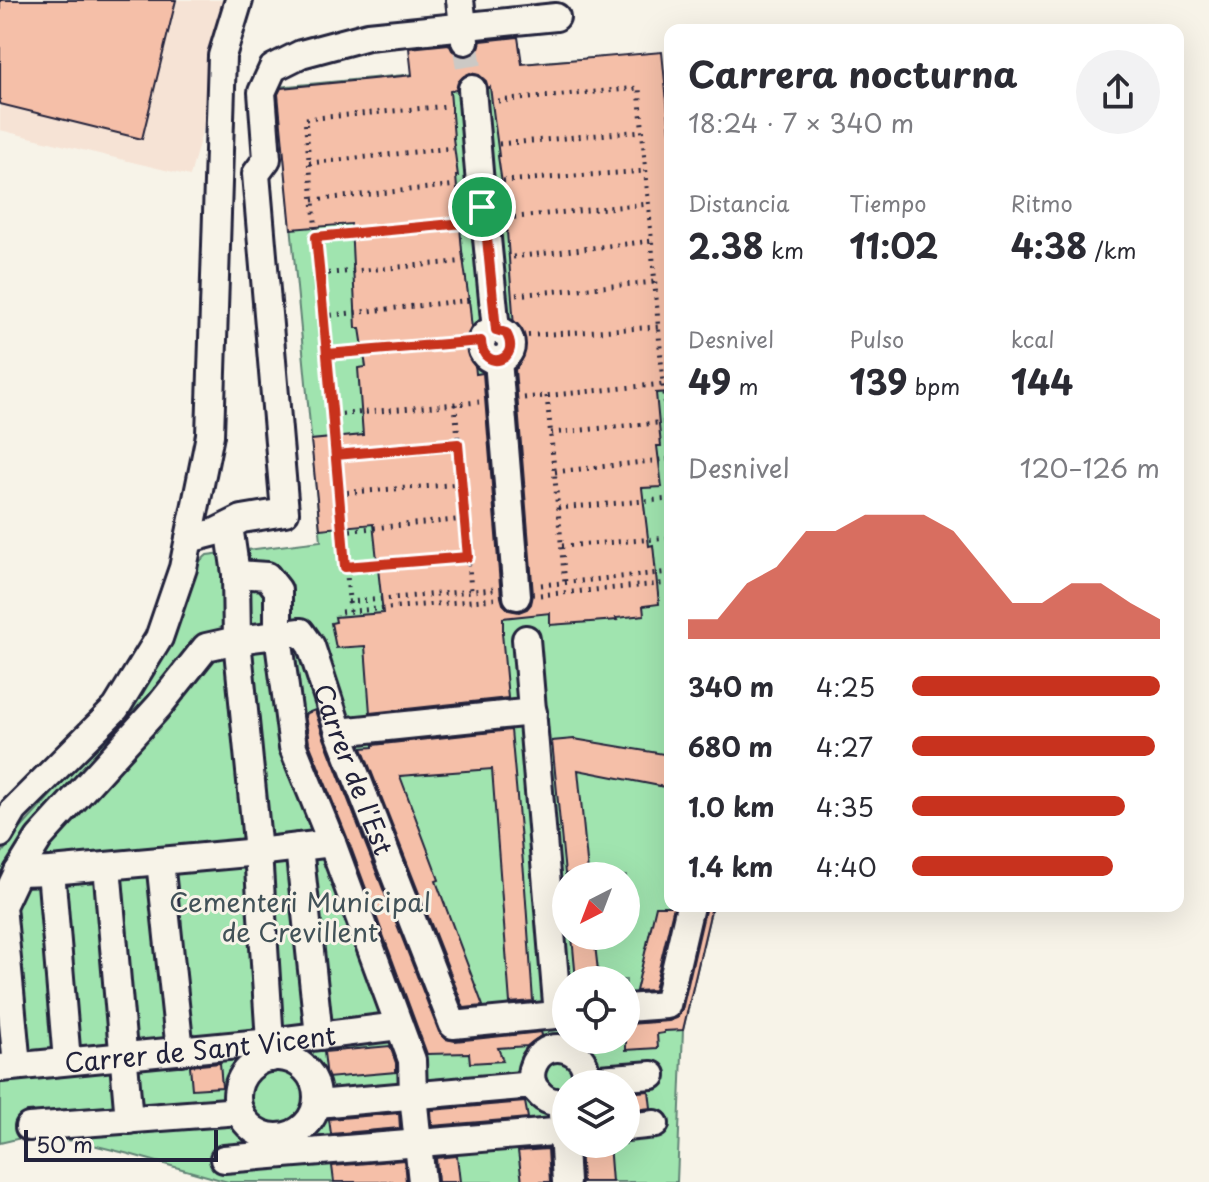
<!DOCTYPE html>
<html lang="es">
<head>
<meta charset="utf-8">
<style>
	:root { --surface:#fff; --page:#f2f2f3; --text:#2b2b33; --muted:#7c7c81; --accent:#c8321e }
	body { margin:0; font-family:"Playpen Sans",sans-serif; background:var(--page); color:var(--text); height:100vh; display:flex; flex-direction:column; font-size:30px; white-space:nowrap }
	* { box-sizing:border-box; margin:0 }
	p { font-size:26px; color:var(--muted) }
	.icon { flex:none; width:44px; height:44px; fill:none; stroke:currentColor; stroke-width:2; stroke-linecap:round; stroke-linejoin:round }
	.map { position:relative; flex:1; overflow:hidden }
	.details { position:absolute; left:664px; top:24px; width:520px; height:888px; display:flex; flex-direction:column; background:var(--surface); border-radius:16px; box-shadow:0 8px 32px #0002 }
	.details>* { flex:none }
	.needle { width:52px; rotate:222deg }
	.fabs { position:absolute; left:552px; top:862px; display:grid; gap:16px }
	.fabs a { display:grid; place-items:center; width:88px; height:88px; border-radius:50%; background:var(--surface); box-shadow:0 8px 32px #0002; font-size:40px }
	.scale { position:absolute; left:24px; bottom:20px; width:194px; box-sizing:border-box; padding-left:8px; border:4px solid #22223b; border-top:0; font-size:22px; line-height:28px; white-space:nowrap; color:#22223b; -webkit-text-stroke:6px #f7f3e8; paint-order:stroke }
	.pin { position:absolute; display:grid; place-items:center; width:68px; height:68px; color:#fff; margin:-34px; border:4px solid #fff; border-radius:50%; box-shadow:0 2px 8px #0007 }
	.round { display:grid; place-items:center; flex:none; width:84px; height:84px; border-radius:42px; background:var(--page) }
	.summary { display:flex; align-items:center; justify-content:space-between; height:136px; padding:0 24px }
	h1 { font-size:36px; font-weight:700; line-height:60px }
	.metrics { display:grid; grid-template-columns:repeat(3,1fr); gap:12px; height:136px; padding:8px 24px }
	.metrics div { display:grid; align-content:center }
	.metrics b { font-size:34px; font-weight:700 }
	.metrics small { font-size:22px; font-weight:400 }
	.metrics p { font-size:22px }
	.chart { height:224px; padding:16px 24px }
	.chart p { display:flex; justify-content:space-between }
	.chart svg { width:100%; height:144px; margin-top:8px; fill:var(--accent); opacity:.7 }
	ul { padding:0 24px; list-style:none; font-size:26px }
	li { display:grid; grid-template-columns:128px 96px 1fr; align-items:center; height:60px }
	li i { height:20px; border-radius:10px; background:var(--accent) }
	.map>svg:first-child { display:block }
	.built { fill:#f6e3d5 }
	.green { fill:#a0e4af; stroke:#618375; stroke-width:2; fill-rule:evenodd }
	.building { fill:#f5bfa8; stroke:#22223b; stroke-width:2; fill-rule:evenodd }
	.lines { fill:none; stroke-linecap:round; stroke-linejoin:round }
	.minor-tunnel { stroke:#ccc9c5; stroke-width:26; stroke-dasharray:26 13; stroke-linecap:butt }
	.minor-casing { stroke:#22223b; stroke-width:32 }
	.path { stroke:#22223b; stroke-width:5; stroke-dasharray:2 6; stroke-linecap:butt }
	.minor { stroke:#f7f3e8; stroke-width:26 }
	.route-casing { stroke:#fff; stroke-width:16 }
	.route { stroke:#c8321e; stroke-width:10 }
	.labels { text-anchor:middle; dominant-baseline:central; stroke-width:6; stroke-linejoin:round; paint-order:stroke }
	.street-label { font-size:26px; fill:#22223b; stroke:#f7f3e8 }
	.park-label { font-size:26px; fill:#425258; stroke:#f7f3e8 }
</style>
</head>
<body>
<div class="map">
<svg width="1209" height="1182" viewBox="0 0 1209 1182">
	<rect width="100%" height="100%" fill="#f7f3e8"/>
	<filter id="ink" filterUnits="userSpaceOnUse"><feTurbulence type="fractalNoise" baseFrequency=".0125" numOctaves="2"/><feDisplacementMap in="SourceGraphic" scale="16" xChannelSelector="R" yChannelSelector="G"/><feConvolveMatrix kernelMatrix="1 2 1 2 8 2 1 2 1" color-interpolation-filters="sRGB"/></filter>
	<g filter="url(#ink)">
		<polygon class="built" points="0,0 238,0 190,176 0,130"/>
		<path class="green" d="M639 55 670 133V906H712L683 1030 677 1182H228L129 1154 77 1141 25 1137 0 1143V856L15 835 143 693 191 588 198 563 207 555 321 541 278 87 554 61ZM566 876H626V936H566ZM566 980H626V1040H566ZM566 1084H626V1144H566Z"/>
		<g class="building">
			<polygon points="0,0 176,0 142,139 0,104"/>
			<path d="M518 37 522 64 662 52 670 133V392L656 393 661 446H657L662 487 642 488 649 546 653 545 659 604 643 606 644 615 616 618 617 620 550 625V613L503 618V633H502L508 698 370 713 365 646 336 648 331 623 336 622 335 617 383 613 373 524 320 529 311 440 363 435 358 368 366 367 360 328H356L351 224 291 229 278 94 281 88 412 75 409 48 449 44 452 50 458 55 466 57 475 53 479 48 481 41ZM470 73 479 75 486 81 488 88 490 87 499 156H498L505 204 517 368 515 369 533 595 531 604 527 609 519 612 509 610 503 604 501 597 483 373 476 374 470 308 462 251 456 176H458L453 138H454L450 91 456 90 458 82 464 76Z"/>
			<polygon points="315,710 324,738 439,1032 446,1039 455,1041 541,1032 542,1035 527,1046 498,1048 503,1061 470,1063 469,1053 427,1054 347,837 309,743 305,714"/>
			<polygon points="511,730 524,874 533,1001 510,1003 492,769 400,776 439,880 436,881 483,1006 464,1008 362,748 373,747 373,745"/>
			<polygon points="574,739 670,755 670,788 578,770 588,872 565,874 552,741"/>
			<polygon points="656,906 674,906 654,990 636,991"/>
			<polygon points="706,906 712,906 683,1030 664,1031 664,1033 657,1034 658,1048 626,1050 626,1036 629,1024 669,1021 677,1018 682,1010"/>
			<polygon points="572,936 594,936 599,980 576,980"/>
			<polygon points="390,1046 396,1063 396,1072 327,1078 324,1052"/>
			<polygon points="220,1063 222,1087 192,1089 190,1066"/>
			<polygon points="649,1091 651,1108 626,1111 626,1093"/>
			<polygon points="525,1102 528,1118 432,1126 431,1110"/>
			<polygon points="399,1113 400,1128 331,1134 329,1119"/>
			<polygon points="580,1144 609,1144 612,1182 582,1182"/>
			<polygon points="548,1149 550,1182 522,1182 518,1151"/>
			<polygon points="457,1156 460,1182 438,1182 436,1158"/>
			<polygon points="404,1160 406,1182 334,1182 332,1166"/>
		</g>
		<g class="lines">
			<polyline class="minor-tunnel" points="465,41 472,89"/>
			<defs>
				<g id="minor">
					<polyline points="460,0 465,41"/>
					<polyline points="472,89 482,207"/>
					<polyline points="486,228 496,330"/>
					<circle cx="496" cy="345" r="15"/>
					<polyline points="498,360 517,596"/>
					<polyline points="229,526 236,574 237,640 258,852 271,1058"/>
					<polyline points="189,539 216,532 242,519 285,512 256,174 267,159 262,92 273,68 301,54 368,36 556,17"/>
					<polyline points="236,574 267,576 278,590 278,635 293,747 332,843 412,1060 413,1095 422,1182"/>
					<polyline points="526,639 558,1015"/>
					<polyline points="339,732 533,712"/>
					<polyline points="0,834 14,810 116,708 159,638 183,568 210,435 222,56 239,0"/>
					<polyline points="299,847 319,1036"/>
					<polyline points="160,861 180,1051"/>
					<polyline points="107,866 129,1120"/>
					<polyline points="51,871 67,1061"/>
					<polyline points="18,872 51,871 258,852 332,843"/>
					<polyline points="626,1008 667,1005 690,906"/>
					<circle cx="277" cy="1097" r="40"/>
					<path id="s1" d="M17 1066 2 906 18 872 39 838 159 706 206 647 237 640 301 632 311 646 339 732 453 1025 566 1014"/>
					<path id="s2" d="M1 1068 270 1042 399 1026"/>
					<polyline points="586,1080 652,1075"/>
					<path d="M566 1101C555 1104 545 1101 538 1092 532 1086 530 1077 532 1069 542 1033 594 1047 585 1084"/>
					<polyline points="317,1104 533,1085"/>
					<polyline points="562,1114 566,1182"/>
					<polyline points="29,1127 240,1111"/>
					<polyline points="626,1127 655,1124"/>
					<polyline points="224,1159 566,1131"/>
				</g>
			</defs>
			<use href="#minor" class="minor-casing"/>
			<g class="path">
				<polyline points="498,101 639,88 663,384 670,448"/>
				<polyline points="499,144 642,131"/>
				<polyline points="309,163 453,148"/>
				<polyline points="503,181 646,171"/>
				<polyline points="313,200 457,185"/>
				<polyline points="506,218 648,204"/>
				<polyline points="316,237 465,223"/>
				<polyline points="513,257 652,241"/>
				<polyline points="320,274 468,261"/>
				<polyline points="516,295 655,282"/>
				<polyline points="323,316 471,300"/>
				<polyline points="520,336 658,327"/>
				<polyline points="327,354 476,342"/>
				<polyline points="547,396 565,583"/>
				<polyline points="524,398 663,384"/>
				<polyline points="455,404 471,590"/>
				<polyline points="334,415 479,402"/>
				<polyline points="551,433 667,422"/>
				<polyline points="336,455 458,444"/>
				<polyline points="555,472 670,459"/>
				<polyline points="339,493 462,484"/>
				<polyline points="558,508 670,499"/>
				<polyline points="342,531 465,519"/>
				<polyline points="562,546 670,538"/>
				<polyline points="345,567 468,557"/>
				<polyline points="541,585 670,572"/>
				<polyline points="540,595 670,583"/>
				<polyline points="348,602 495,589"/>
				<polyline points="341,612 494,599"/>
				<polyline points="350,612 334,415 305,119 448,106"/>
			</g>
			<use href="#minor" class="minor"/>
		</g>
	</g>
	<g class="lines" filter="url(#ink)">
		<defs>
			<path id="route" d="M482 207 476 211 474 222 316 237C327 347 336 457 345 567L468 557 458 444 336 455 327 354 481 341C482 373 523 361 506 333L496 330 486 228 492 225 495 215 492 209 482 207"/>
		</defs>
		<use href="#route" class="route-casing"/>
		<use href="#route" class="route"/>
	</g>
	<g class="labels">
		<g class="street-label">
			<text stroke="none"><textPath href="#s1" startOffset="736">Carrer de l'Est</textPath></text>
			<text stroke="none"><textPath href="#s2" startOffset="200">Carrer de Sant Vicent</textPath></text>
		</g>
		<g class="park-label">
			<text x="300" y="901">Cementeri Municipal<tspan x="300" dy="30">de Crevillent</tspan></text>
		</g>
	</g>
</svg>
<div class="fabs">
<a><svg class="needle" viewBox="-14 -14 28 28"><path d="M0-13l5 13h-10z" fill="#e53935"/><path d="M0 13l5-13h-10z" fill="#7c7c81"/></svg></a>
<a><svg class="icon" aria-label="locate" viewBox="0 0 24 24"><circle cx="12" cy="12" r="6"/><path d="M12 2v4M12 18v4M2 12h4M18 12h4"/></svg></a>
<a><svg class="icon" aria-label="layers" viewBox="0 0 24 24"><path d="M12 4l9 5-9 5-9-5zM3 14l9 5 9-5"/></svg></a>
</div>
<div class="scale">50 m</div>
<div class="pin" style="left:482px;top:207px;background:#1e9e55"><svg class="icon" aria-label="arrive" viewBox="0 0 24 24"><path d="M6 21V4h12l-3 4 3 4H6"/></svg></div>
<section class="details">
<div class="summary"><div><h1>Carrera nocturna</h1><p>18:24 · 7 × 340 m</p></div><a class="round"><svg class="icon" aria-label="share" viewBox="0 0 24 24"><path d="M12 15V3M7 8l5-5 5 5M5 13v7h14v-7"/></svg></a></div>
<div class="metrics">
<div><p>Distancia</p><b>2.38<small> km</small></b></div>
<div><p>Tiempo</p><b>11:02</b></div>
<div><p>Ritmo</p><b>4:38<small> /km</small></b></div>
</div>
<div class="metrics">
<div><p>Desnivel</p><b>49<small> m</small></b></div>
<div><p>Pulso</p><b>139<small> bpm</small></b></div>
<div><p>kcal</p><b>144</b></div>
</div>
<div class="chart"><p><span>Desnivel</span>120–126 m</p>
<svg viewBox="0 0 160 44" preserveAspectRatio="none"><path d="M0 44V38L10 38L20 27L30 22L40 11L50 11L60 6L70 6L80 6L90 11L100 22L110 33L120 33L130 27L140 27L150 33L160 38V44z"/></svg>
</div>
<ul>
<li><b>340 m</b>4:25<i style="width:100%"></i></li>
<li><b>680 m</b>4:27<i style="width:98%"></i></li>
<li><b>1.0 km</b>4:35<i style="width:86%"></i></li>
<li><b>1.4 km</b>4:40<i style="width:81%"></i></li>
</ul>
</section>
</div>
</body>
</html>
